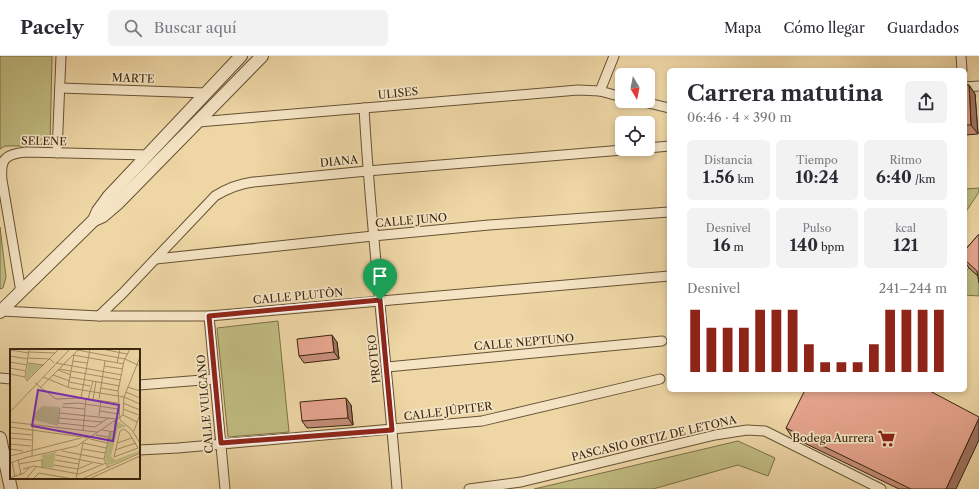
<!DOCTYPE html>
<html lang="es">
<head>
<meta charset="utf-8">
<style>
	:root { --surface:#fff; --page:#f2f2f3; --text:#2b2b33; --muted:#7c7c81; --line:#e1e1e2; --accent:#8f2418 }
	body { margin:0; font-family:"Libre Caslon Text",serif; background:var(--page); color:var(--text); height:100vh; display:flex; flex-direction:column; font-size:15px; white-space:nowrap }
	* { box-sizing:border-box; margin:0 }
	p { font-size:13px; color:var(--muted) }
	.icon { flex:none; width:22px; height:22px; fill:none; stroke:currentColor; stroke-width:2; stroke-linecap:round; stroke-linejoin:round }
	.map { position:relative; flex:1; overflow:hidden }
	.panel { position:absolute; left:667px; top:12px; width:300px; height:324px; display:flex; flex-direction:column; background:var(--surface); border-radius:6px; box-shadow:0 2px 6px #0003 }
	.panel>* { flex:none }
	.needle { width:26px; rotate:170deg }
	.fabs { position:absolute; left:615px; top:12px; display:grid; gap:8px }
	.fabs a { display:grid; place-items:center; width:40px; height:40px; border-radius:6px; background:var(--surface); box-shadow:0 2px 6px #0003; font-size:20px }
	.pin { position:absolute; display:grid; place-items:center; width:34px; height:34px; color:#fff; margin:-41px -17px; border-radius:50% 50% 50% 0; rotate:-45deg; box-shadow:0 0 4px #0007 }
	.pin .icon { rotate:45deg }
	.round { display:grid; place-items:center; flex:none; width:42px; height:42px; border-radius:6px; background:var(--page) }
	.head { display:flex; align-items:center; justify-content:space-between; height:68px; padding:0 20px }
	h1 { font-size:22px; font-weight:700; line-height:30px }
	.figures { display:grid; grid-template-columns:repeat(3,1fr); gap:6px; height:68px; padding:4px 20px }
	.figures div { display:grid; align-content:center; border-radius:6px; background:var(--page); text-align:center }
	.figures b { font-size:17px; font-weight:700 }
	.figures small { font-size:11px; font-weight:400 }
	.figures p { font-size:11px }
	.chart { height:112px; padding:8px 20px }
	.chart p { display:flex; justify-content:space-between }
	.chart svg { width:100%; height:72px; margin-top:4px; stroke:var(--accent); stroke-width:6 }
	header { display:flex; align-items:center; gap:24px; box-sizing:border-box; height:56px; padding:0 20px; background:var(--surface); border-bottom:1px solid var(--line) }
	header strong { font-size:19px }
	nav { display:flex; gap:22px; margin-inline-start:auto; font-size:14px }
	.search { width:280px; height:36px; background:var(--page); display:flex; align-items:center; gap:10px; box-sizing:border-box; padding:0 14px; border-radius:6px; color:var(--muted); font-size:15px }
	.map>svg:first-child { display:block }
	.green { fill:#c0bc81; stroke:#7d7148 }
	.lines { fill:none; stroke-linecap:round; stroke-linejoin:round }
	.minor-casing { stroke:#675234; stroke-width:11 }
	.tertiary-casing { stroke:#675234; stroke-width:14 }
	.minor { stroke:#f4e4c4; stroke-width:9 }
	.tertiary { stroke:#f4e4c4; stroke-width:12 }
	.wall { fill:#c68e7a; stroke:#3a260f }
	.shaded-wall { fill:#a17463; stroke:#3a260f }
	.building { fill:#e6a58e; stroke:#3a260f }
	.route-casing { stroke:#fff; stroke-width:8 }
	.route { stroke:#8f2418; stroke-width:5 }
	.labels { text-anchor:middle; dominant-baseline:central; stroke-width:3.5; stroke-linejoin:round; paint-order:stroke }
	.street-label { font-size:11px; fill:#3a260f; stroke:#f4e4c4 }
	.poi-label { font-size:11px; fill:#3a260f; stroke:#f4e4c4; text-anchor:end }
	.inset-road { fill:none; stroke:#a69069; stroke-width:1 }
	.view { fill:#7b2cbf; fill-opacity:0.15; stroke:#7b2cbf; stroke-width:2 }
	.inset-edge { fill:none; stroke:#3a260f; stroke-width:2 }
</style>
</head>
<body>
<header>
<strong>Pacely</strong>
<div class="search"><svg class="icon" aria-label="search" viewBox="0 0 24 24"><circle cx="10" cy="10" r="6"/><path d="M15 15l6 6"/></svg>Buscar aquí</div>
<nav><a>Mapa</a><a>Cómo llegar</a><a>Guardados</a></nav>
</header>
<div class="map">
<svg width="979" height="433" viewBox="0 0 979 433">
	<rect width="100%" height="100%" fill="#eed6a5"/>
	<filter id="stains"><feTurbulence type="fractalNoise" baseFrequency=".005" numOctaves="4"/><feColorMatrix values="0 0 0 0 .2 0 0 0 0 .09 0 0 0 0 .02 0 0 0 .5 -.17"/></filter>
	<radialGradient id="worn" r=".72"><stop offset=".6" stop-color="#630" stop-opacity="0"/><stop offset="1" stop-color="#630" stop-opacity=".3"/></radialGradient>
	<g class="green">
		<polygon points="0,0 52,0 50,90 5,90 0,93"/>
		<polygon points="979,132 979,136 965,157 965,133"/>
		<polygon points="0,171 6,221 3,232 0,233"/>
		<polygon points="969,212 979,221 979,240 965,239 965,216"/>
		<polygon points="278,265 289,376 228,381 217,272"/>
		<polygon points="738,385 775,402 768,420 738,409 653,433 534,433"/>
	</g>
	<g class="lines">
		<defs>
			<g id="minor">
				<polyline points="961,0 962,14"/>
				<polyline points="965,31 979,30"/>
				<polyline points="60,32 206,37"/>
				<polyline points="600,35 614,0"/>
				<polyline points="640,45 669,52"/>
				<path d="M364 52C371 179 387 306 397 433"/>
				<polyline points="198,66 578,34 600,35 622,41"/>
				<polyline points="648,92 669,90"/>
				<polyline points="57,97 61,0"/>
				<polyline points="156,203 373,180 489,169 669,156"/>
				<path d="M21 236 2 124C0 103 5 98 26 96L148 99"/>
				<polyline points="1,255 99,260 209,260 669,220"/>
				<path d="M99 260 123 237 215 140C228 132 238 128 253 126L367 115 635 93"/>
				<polyline points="209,260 225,433"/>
				<polyline points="387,311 662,285"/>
				<polyline points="0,322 11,323"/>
				<polyline points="139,329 215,323"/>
				<polyline points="139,394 178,392 482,365 660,323"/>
				<polyline points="469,433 521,426 715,379 747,374 765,375 881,433"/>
			</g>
			<g id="tertiary">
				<polyline points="94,164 98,155 109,140 241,0"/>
				<polyline points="0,256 94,164 103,160 117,148 262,0"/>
				<polyline points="0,382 11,433"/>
			</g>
		</defs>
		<use href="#minor" class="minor-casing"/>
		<use href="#tertiary" class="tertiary-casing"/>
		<use href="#minor" class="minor"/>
		<use href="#tertiary" class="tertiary"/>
	</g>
	<g class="wall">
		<polygon points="965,29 969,29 975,38 978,78 965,79"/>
		<polygon points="979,178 978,220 969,212 965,206 965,194"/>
		<polygon points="337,286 339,303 304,307 299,300"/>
		<polygon points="351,349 353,369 307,372 302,365"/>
		<polygon points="786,372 956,433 899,433 792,381"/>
	</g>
	<g class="shaded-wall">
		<polygon points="969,29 975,38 978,78 971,69"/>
		<polygon points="332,279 337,286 339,303 334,296"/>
		<polygon points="346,342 351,349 353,369 348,362"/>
		<polygon points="979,362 979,384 956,433 946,433"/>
	</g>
	<g class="building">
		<polygon points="965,29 969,29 971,69 965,69"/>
		<polygon points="979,178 979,227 977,215 965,204 965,194"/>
		<polygon points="332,279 334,296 299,300 297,283"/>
		<polygon points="805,334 928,334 979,361 979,362 946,433 911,433 786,372"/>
		<polygon points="346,342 348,362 302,365 300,346"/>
	</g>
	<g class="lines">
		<defs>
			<polygon id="route" points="380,244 392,374 221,387 209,260"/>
		</defs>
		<use href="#route" class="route-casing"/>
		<use href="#route" class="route"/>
	</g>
	<defs>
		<symbol id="supermarket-bare" viewBox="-9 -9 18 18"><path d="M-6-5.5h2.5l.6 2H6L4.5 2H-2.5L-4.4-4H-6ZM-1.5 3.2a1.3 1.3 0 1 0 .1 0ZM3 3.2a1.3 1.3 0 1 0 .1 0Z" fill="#8f2418" stroke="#f4e4c4" stroke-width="2.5" paint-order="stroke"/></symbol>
	</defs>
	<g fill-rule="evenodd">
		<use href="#supermarket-bare" x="874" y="370" width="25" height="25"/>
	</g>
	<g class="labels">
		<g class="street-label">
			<text transform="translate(133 22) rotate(2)">MARTE</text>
			<text transform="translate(398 37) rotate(-6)">ULISES</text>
			<text transform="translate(44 85) rotate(1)">SELENE</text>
			<text transform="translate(339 105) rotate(-5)">DIANA</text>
			<text transform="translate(411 164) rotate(-5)">CALLE JUNO</text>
			<text transform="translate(298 240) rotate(-5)">CALLE PLUTÒN</text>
			<text transform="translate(524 286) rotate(-5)">CALLE NEPTUNO</text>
			<text transform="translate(374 303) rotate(-96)">PROTEO</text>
			<text transform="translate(205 348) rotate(-95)">CALLE VULCANO</text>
			<text transform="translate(448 355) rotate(-7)">CALLE JÚPITER</text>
			<text transform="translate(654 382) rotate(-13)">PASCASIO ORTIZ DE LETONA</text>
		</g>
		<g class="poi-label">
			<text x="874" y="382">Bodega Aurrera</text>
		</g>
	</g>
	<g transform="translate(10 293)">
		<rect width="130" height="130" fill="#eed6a5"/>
		<path d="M18 15 33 16 17 31 16 27ZM32 57 49 58 48 77 25 71 23 66ZM106 72 116 77 108 80 101 107 105 111 129 102 130 99V103L98 117 95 109 100 83 104 84ZM46 103 43 119 32 118V106Z" fill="#c0bc81"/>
		<path class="inset-road" d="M19 0 15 28 17 32 49 0M62 0 115 10 130 17M92 0 117 5M0 1 19 4M19 3 45 4M63 6 114 15M0 7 18 10M18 9 40 10 44 14M63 12 77 14M0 13 17 16M17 14 34 16M46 14 112 26M107 14 110 0M94 17 113 20M0 19 16 22M49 20 111 31M48 21 61 26M0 25 15 28M43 26 60 32M33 28 60 39 114 48 130 55M60 28 110 37M59 33 80 37M25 34 46 50 71 49 108 54M58 38 64 6M118 38 130 42M30 39 68 1M91 39 108 42M116 43 130 49M71 49 80 0M78 50 83 32M83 50 86 33M89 50 95 12M113 54 130 61M53 55 68 54 108 60M52 58 75 60M113 60 129 66M90 62 109 65M0 63 60 0M50 64 106 70M113 66 127 73M89 67 91 51M49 69 92 73M110 71 108 42 114 12 120 0M110 71 122 81 130 94M0 73 87 83M49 74 85 78 98 69M48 75 50 59M0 78 80 89M114 80 119 84 128 99 104 108 110 82ZM92 81 104 83 105 72M73 82 76 49M124 82 130 65M0 84 22 86M86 86 98 88M0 89 22 91M80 90 97 94M73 94 96 99M107 94 122 89M0 95 21 97M0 100 13 102M72 100 95 104M105 101 126 94M52 102 94 110M46 106 92 115M0 107 71 89M22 107 23 75M14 109 67 97 113 66 114 48 130 8M8 110 11 126M45 111 69 115M2 113 5 128M0 114 15 109M9 115 32 111V119M44 116 68 120 82 114M98 119 94 110 100 83M13 120 24 117 69 125 96 114M0 129 14 124 19 119M16 130 26 118M23 130 29 124 63 130M66 130 73 94M72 130 130 104M79 130 130 107"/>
		<path class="view" d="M28 41 109 56 103 92 22 77Z"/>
		<rect width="130" height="130" class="inset-edge"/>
	</g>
	<rect width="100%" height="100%" filter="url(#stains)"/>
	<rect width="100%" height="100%" fill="url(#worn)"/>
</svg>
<div class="fabs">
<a><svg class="needle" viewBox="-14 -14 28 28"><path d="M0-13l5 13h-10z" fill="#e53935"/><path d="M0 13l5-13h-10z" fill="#7c7c81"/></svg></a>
<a><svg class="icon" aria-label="locate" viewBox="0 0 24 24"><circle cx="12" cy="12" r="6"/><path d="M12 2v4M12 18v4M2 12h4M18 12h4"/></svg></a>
</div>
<div class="pin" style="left:380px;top:244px;background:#1e9e55"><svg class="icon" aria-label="arrive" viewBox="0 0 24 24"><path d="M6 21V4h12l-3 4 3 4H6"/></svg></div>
<section class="panel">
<div class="head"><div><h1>Carrera matutina</h1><p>06:46 · 4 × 390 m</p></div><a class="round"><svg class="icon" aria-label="share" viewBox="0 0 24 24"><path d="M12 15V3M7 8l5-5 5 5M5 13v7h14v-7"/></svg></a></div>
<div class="figures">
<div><p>Distancia</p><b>1.56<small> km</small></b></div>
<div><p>Tiempo</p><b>10:24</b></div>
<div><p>Ritmo</p><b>6:40<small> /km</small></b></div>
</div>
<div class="figures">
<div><p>Desnivel</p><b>16<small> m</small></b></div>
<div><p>Pulso</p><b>140<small> bpm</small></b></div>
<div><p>kcal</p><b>121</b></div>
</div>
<div class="chart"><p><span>Desnivel</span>241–244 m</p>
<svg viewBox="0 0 160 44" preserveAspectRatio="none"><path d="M5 44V6M15 44V17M25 44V17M35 44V17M45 44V6M55 44V6M65 44V6M75 44V27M85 44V38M95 44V38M105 44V38M115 44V27M125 44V6M135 44V6M145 44V6M155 44V6"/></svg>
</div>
</section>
</div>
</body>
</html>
